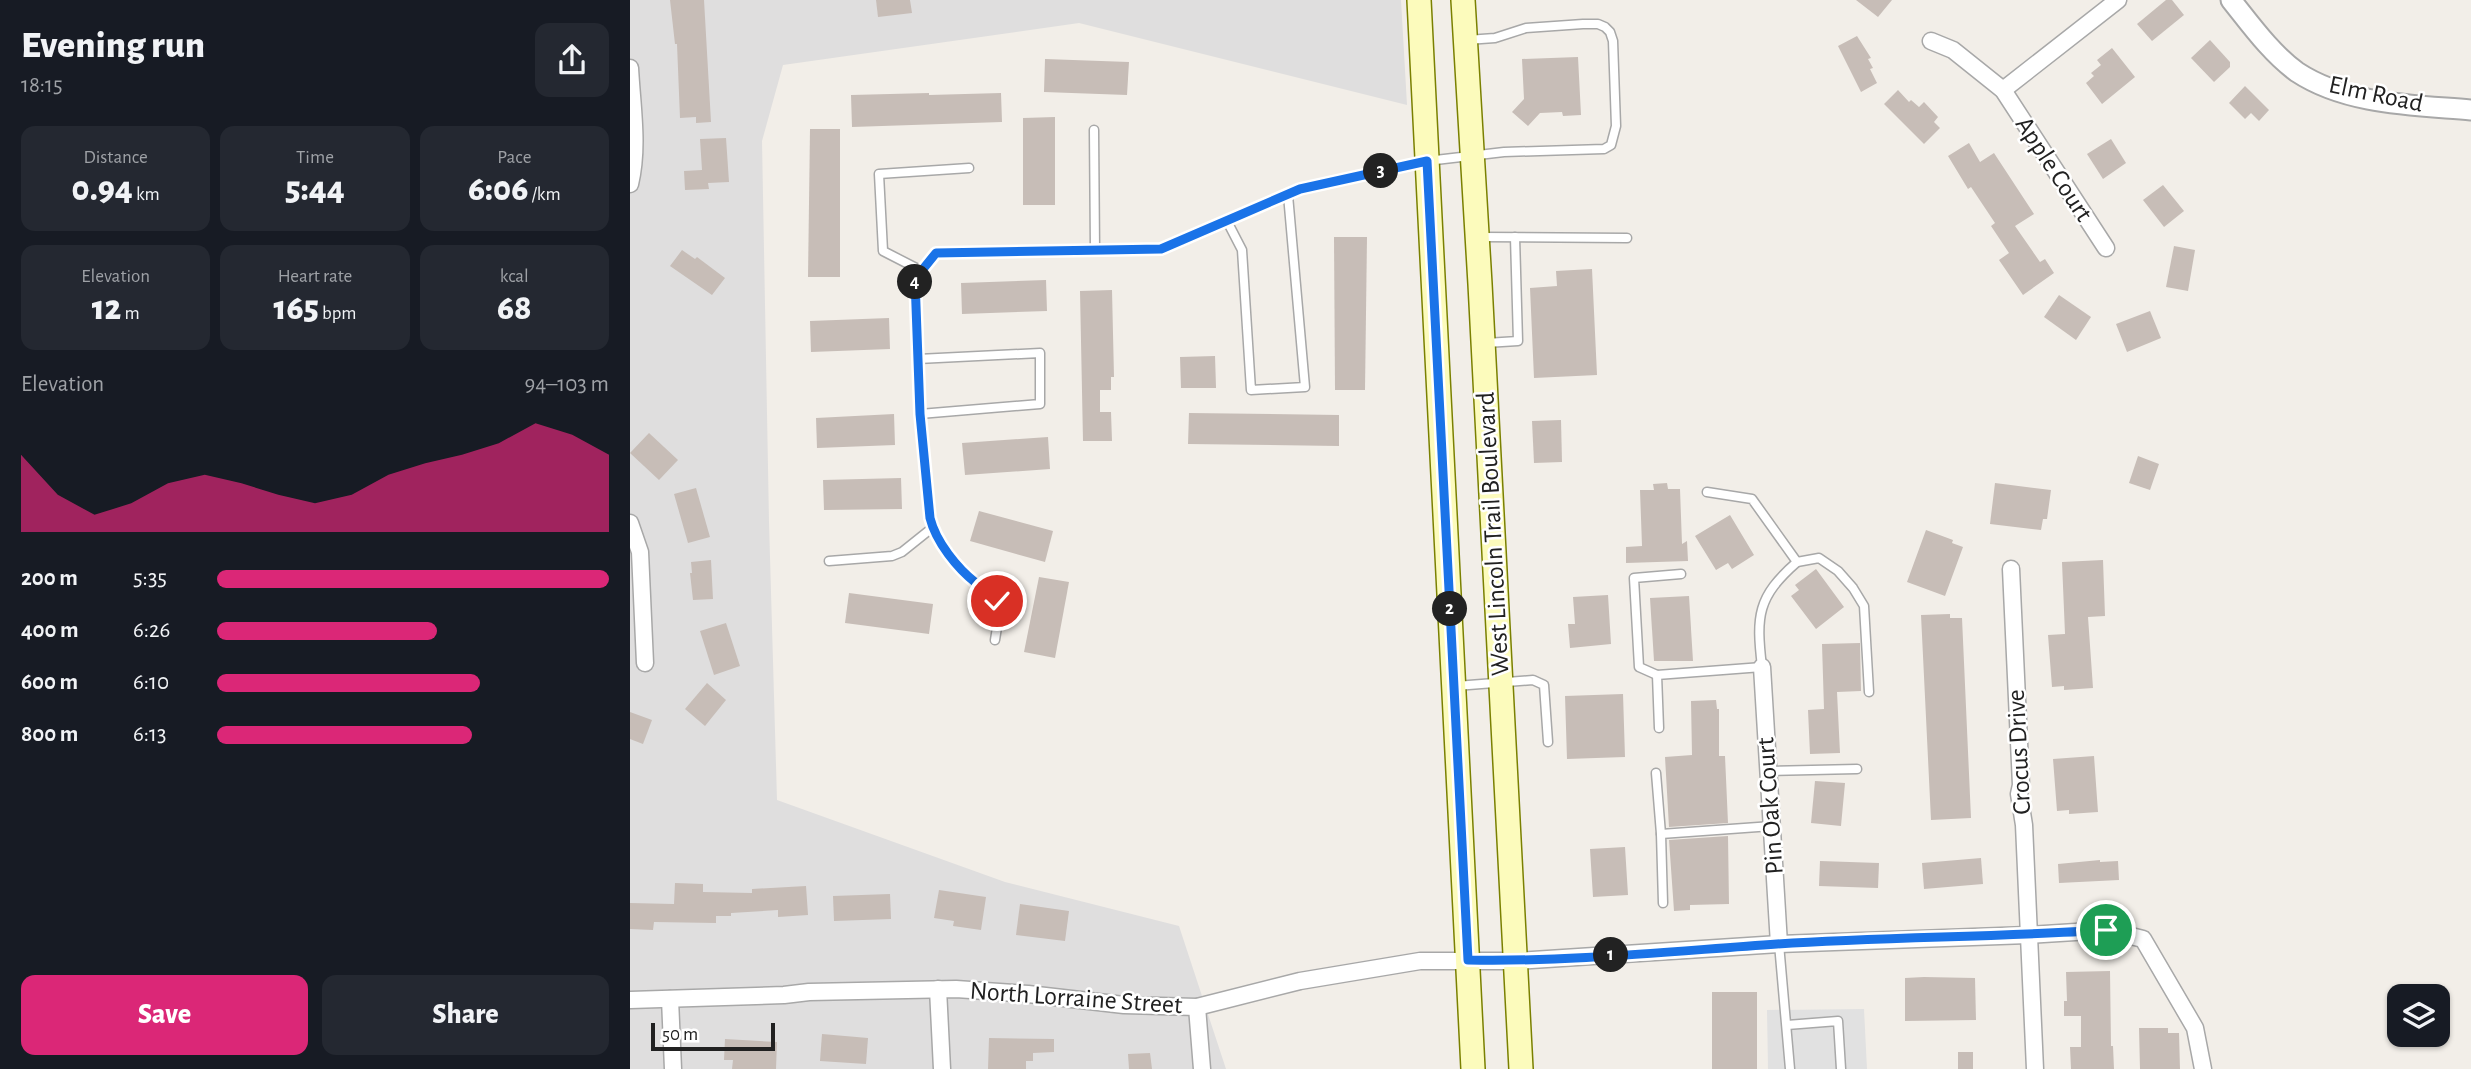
<!DOCTYPE html>
<html lang="en">
<head>
<meta charset="utf-8">
<style>
	:root { --surface:#171b24; --page:#242831; --text:#f1f3f6; --muted:#9ea1a6; --accent:#db2777 }
	body { margin:0; font-family:"Alegreya Sans",sans-serif; background:var(--page); color:var(--text); height:100vh; display:flex; flex-direction:column; font-size:26px; white-space:nowrap }
	* { box-sizing:border-box; margin:0 }
	p { font-size:23px; color:var(--muted) }
	.icon { flex:none; width:38px; height:38px; fill:none; stroke:currentColor; stroke-width:2; stroke-linecap:round; stroke-linejoin:round }
	.map { position:relative; flex:1; overflow:hidden }
	.side { display:flex; flex-direction:column; background:var(--surface); width:630px }
	.side>* { flex:none }
	.fabs { position:absolute; left:1757px; top:984px; display:grid; gap:14px }
	.fabs a { display:grid; place-items:center; width:63px; height:63px; border-radius:14px; background:var(--surface); box-shadow:0 2px 5px #0004; font-size:35px }
	.scale { position:absolute; left:21px; bottom:18px; width:124px; box-sizing:border-box; padding-left:7px; border:4px solid #212121; border-top:0; font-size:19px; line-height:24px; white-space:nowrap; color:#212121; -webkit-text-stroke:5px #fff; paint-order:stroke }
	.pin { position:absolute; display:grid; place-items:center; width:60px; height:60px; color:#fff; margin:-30px; border:4px solid #fff; border-radius:50%; box-shadow:0 2px 7px #0007 }
	.km { position:absolute; width:35px; height:35px; margin:-18px; border-radius:50%; background:#222; color:#fff; font-size:19px; line-height:35px; text-align:center }
	.round { display:grid; place-items:center; flex:none; width:74px; height:74px; border-radius:14px; background:var(--page) }
	.overview { display:flex; align-items:center; justify-content:space-between; height:119px; padding:0 21px }
	h1 { font-size:38px; font-weight:800; line-height:52px }
	.figures { display:grid; grid-template-columns:repeat(3,1fr); gap:10px; height:119px; padding:7px 21px }
	.figures div { display:grid; align-content:center; border-radius:14px; background:var(--page); text-align:center }
	.figures b { font-size:35px; font-weight:800 }
	.figures small { font-size:19px; font-weight:400 }
	.figures p { font-size:19px }
	.chart { height:196px; padding:14px 21px }
	.chart p { display:flex; justify-content:space-between }
	.chart svg { width:100%; height:126px; margin-top:7px; fill:var(--accent); opacity:.7 }
	.button { display:flex; gap:14px; margin-top:auto; padding:14px 21px }
	.button a { flex:1; height:80px; border-radius:14px; background:var(--accent); color:#fff; font-size:28px; font-weight:800; line-height:80px; text-align:center }
	.button a+a { background:var(--page); color:var(--text) }
	ul { padding:0 21px; list-style:none; font-size:23px }
	li { display:grid; grid-template-columns:112px 84px 1fr; align-items:center; height:52px }
	li i { height:18px; border-radius:9px; background:var(--accent) }
	main { display:flex; flex:1; min-height:0 }
	.map>svg:first-child { display:block }
	.residential { fill:#dfdede }
	.parking { fill:#e1e1e1 }
	.building { fill:#c7bdb7 }
	.lines { fill:none; stroke-linecap:round; stroke-linejoin:round }
	.service-casing { stroke:#a8a8a8; stroke-width:11 }
	.minor-casing { stroke:#a8a8a8; stroke-width:19 }
	.tertiary-casing { stroke:#a8a8a8; stroke-width:23 }
	.secondary-casing { stroke:#7a8001; stroke-width:26 }
	.service { stroke:#fff; stroke-width:8 }
	.minor { stroke:#fff; stroke-width:16 }
	.tertiary { stroke:#fff; stroke-width:19 }
	.secondary { stroke:#fcfbbc; stroke-width:23 }
	.route-casing { stroke:#fff; stroke-width:14 }
	.route { stroke:#1a73e8; stroke-width:9 }
	.labels { text-anchor:middle; dominant-baseline:central; stroke-width:5; stroke-linejoin:round; paint-order:stroke }
	.street-label { font-size:26px; fill:#212121; stroke:#fff }
</style>
</head>
<body>
<main>
<section class="side">
<div class="overview"><div><h1>Evening run</h1><p>18:15</p></div><a class="round"><svg class="icon" aria-label="share" viewBox="0 0 24 24"><path d="M12 15V3M7 8l5-5 5 5M5 13v7h14v-7"/></svg></a></div>
<div class="figures">
<div><p>Distance</p><b>0.94<small> km</small></b></div>
<div><p>Time</p><b>5:44</b></div>
<div><p>Pace</p><b>6:06<small> /km</small></b></div>
</div>
<div class="figures">
<div><p>Elevation</p><b>12<small> m</small></b></div>
<div><p>Heart rate</p><b>165<small> bpm</small></b></div>
<div><p>kcal</p><b>68</b></div>
</div>
<div class="chart"><p><span>Elevation</span>94–103 m</p>
<svg viewBox="0 0 160 44" preserveAspectRatio="none"><path d="M0 44V17L10 31L20 38L30 34L40 27L50 24L60 27L70 31L80 34L90 31L100 24L110 20L120 17L130 13L140 6L150 10L160 17V44z"/></svg>
</div>
<ul>
<li><b>200 m</b>5:35<i style="width:100%"></i></li>
<li><b>400 m</b>6:26<i style="width:56%"></i></li>
<li><b>600 m</b>6:10<i style="width:67%"></i></li>
<li><b>800 m</b>6:13<i style="width:65%"></i></li>
</ul>
<div class="button"><a>Save</a><a>Share</a></div>
</section>
<div class="map">
<svg width="1841" height="1069" viewBox="0 0 1841 1069">
	<rect width="100%" height="100%" fill="#f2eee8"/>
	<polygon class="residential" points="0,0 771,0 777,105 449,23 153,65 132,141 139,522 147,800 375,882 549,926 596,1069 0,1069"/>
	<polygon class="parking" points="1234,1009 1237,1069 1138,1069 1137,1010"/>
	<g class="building">
		<polygon points="40,0 74,0 81,122 66,123 66,117 50,118 47,44 45,44"/>
		<polygon points="246,0 280,0 282,13 248,17"/>
		<polygon points="1226,0 1262,0 1248,17"/>
		<polygon points="1536,0 1542,0 1554,15 1522,41 1507,24"/>
		<polygon points="1227,36 1241,58 1238,59 1243,68 1240,69 1247,83 1231,92 1208,46"/>
		<polygon points="1580,40 1600,62 1600,67 1584,82 1561,58"/>
		<polygon points="1482,48 1505,77 1472,104 1456,83 1464,76 1461,73 1471,65 1467,60"/>
		<polygon points="948,57 951,115 933,116 932,112 910,113 898,126 882,112 894,99 892,59"/>
		<polygon points="415,59 499,62 497,95 414,92"/>
		<polygon points="1615,86 1639,110 1629,121 1621,113 1615,119 1599,103"/>
		<polygon points="1268,90 1279,102 1281,100 1289,107 1294,102 1308,117 1304,122 1310,128 1294,144 1254,104"/>
		<polygon points="299,93 299,95 371,93 372,122 222,127 221,95"/>
		<polygon points="425,117 425,205 393,205 393,118"/>
		<polygon points="180,129 210,129 210,277 178,277"/>
		<polygon points="96,138 99,182 78,183 79,189 55,190 54,171 72,170 70,139"/>
		<polygon points="1481,139 1496,163 1473,179 1457,154"/>
		<polygon points="1339,143 1350,162 1364,153 1404,214 1385,226 1410,262 1415,259 1424,273 1393,295 1369,260 1379,253 1361,226 1365,223 1341,187 1338,189 1318,156"/>
		<polygon points="1533,185 1554,211 1534,227 1513,200"/>
		<polygon points="704,237 737,237 735,390 705,390"/>
		<polygon points="1544,246 1565,250 1558,291 1536,287"/>
		<polygon points="52,250 65,259 67,257 95,278 82,295 40,266"/>
		<polygon points="962,269 967,375 904,378 900,288 927,286 926,271"/>
		<polygon points="416,280 417,311 332,314 331,283"/>
		<polygon points="482,290 484,377 481,377 481,390 470,390 470,412 481,412 482,441 453,441 450,291"/>
		<polygon points="1429,295 1461,317 1446,340 1414,317"/>
		<polygon points="1520,311 1531,338 1497,352 1486,324"/>
		<polygon points="259,318 260,349 181,352 180,321"/>
		<polygon points="585,356 586,388 551,388 550,357"/>
		<polygon points="559,413 709,415 709,446 558,444"/>
		<polygon points="264,414 265,445 187,448 186,418"/>
		<polygon points="931,420 932,462 904,463 902,421"/>
		<polygon points="19,433 48,460 29,480 0,453"/>
		<polygon points="418,437 420,469 335,475 332,443"/>
		<polygon points="1508,456 1529,464 1520,490 1499,483"/>
		<polygon points="271,478 272,509 194,510 193,480"/>
		<polygon points="1037,483 1038,489 1050,489 1052,544 1057,541 1058,561 996,563 996,547 1012,546 1010,490 1024,490 1023,484"/>
		<polygon points="1365,483 1421,490 1417,519 1413,519 1411,530 1360,524"/>
		<polygon points="66,488 80,537 58,543 44,494"/>
		<polygon points="349,511 423,531 415,562 340,541"/>
		<polygon points="1100,515 1124,555 1102,569 1098,563 1086,570 1065,536"/>
		<polygon points="1296,530 1323,540 1322,543 1333,547 1315,596 1277,582"/>
		<polygon points="81,560 83,599 63,600 60,573 62,573 61,562"/>
		<polygon points="1473,560 1475,616 1458,617 1463,688 1434,690 1434,686 1422,687 1418,635 1435,634 1432,562"/>
		<polygon points="1186,569 1214,607 1186,629 1161,596 1169,590 1165,585"/>
		<polygon points="409,577 439,582 425,658 394,652"/>
		<polygon points="219,593 303,604 299,634 215,623"/>
		<polygon points="978,595 981,644 940,648 938,624 945,624 943,597"/>
		<polygon points="1059,596 1063,661 1024,661 1020,598"/>
		<polygon points="1320,614 1320,618 1332,618 1341,818 1301,820 1291,615"/>
		<polygon points="96,623 110,666 84,675 70,631"/>
		<polygon points="1230,643 1231,691 1207,692 1210,753 1180,754 1178,710 1194,709 1192,644"/>
		<polygon points="77,683 96,700 75,726 55,709"/>
		<polygon points="993,694 995,757 937,759 935,696"/>
		<polygon points="1086,700 1087,709 1089,709 1089,756 1095,756 1098,823 1039,827 1035,757 1062,755 1061,701"/>
		<polygon points="0,712 22,720 13,744 0,739"/>
		<polygon points="1464,756 1468,812 1439,814 1439,810 1427,811 1423,759"/>
		<polygon points="1185,781 1215,783 1211,826 1181,823"/>
		<polygon points="1098,836 1099,904 1060,905 1060,910 1044,911 1039,840"/>
		<polygon points="995,847 998,895 963,897 960,849"/>
		<polygon points="1351,858 1353,884 1294,889 1292,863"/>
		<polygon points="1470,860 1470,862 1488,861 1489,880 1429,883 1428,864"/>
		<polygon points="1190,861 1249,863 1248,888 1189,886"/>
		<polygon points="45,883 73,884 73,892 122,893 122,889 176,886 178,915 148,917 148,910 101,913 101,916 86,916 86,923 24,922 23,930 0,929 0,903 44,904"/>
		<polygon points="309,890 356,897 351,930 323,926 324,921 304,918"/>
		<polygon points="260,894 261,919 204,921 203,896"/>
		<polygon points="390,904 439,911 435,941 386,935"/>
		<polygon points="1480,971 1481,1046 1483,1046 1484,1069 1441,1069 1440,1047 1451,1047 1451,1016 1434,1016 1434,1001 1437,1001 1436,972"/>
		<polygon points="1294,977 1345,978 1346,1020 1275,1021 1275,978"/>
		<rect x="1082" y="992" width="45" height="77"/>
		<polygon points="1509,1028 1538,1028 1538,1033 1549,1033 1550,1069 1510,1069"/>
		<polygon points="192,1034 238,1038 236,1064 190,1061"/>
		<polygon points="359,1038 424,1039 424,1052 403,1053 403,1061 396,1061 396,1069 358,1069"/>
		<polygon points="95,1039 147,1042 146,1069 102,1069 103,1060 94,1060"/>
		<rect x="1328" y="1052" width="15" height="17"/>
		<polygon points="520,1053 522,1069 499,1069 498,1054"/>
	</g>
	<g class="lines">
		<defs>
			<g id="service">
				<polyline points="464,130 465,251"/>
				<polyline points="597,221 612,250 621,390 675,387 658,195"/>
				<polyline points="850,237 997,238"/>
				<polyline points="292,271 253,251 249,174 339,168"/>
				<polyline points="856,343 888,341 885,237"/>
				<polyline points="288,359 410,353 410,404 290,414"/>
				<polyline points="199,561 262,556 272,552 302,528"/>
				<polyline points="1167,562 1189,558 1208,571 1223,588 1234,606 1239,692"/>
				<polyline points="365,640 368,621 367,602 362,594 329,568 302,528 290,414 285,279 306,253 531,249 670,189 797,161 874,152 974,149 981,145 986,126 983,41 980,32 975,27 968,24 953,24 896,28 865,38 837,40"/>
				<polyline points="1027,675 1009,667 1004,578 1051,574"/>
				<polyline points="826,686 903,680 914,685 918,742"/>
				<path d="M1029 728 1027 675 1132 667C1126 616 1127 597 1167 562L1122 499 1077 492"/>
				<polyline points="1138,771 1227,769"/>
				<polyline points="1026,773 1031,834"/>
				<polyline points="1033,903 1031,834 1142,826"/>
				<polyline points="1149,944 1160,1069"/>
				<polyline points="1157,1025 1208,1021 1211,1069"/>
			</g>
			<g id="minor">
				<polyline points="1301,41 1323,50 1373,90 1476,248"/>
				<path d="M0 68C2 106 9 147 0 184"/>
				<polyline points="1373,90 1488,0"/>
				<polyline points="0,523 10,552 15,663"/>
				<polyline points="1381,569 1391,785 1389,794 1394,825 1405,1069"/>
				<polyline points="1132,667 1149,944"/>
				<polyline points="308,989 312,1069"/>
				<polyline points="40,999 43,1069"/>
				<polyline points="0,1000 154,995 179,992 326,989 398,994 494,1005 567,1007 670,981 790,961 887,961 1149,944 1398,935 1477,930 1513,939 1565,1028 1573,1069"/>
				<polyline points="567,1007 572,1069"/>
			</g>
			<path id="tertiary" d="M1601 0C1621 25 1641 53 1667 72 1717 105 1784 105 1841 110"/>
			<g id="secondary">
				<polyline points="789,0 843,1069"/>
				<polyline points="833,0 850,284 891,1069"/>
			</g>
		</defs>
		<use href="#service" class="service-casing"/>
		<use href="#minor" class="minor-casing"/>
		<use href="#tertiary" class="tertiary-casing"/>
		<use href="#secondary" class="secondary-casing"/>
		<use href="#service" class="service"/>
		<use href="#minor" class="minor"/>
		<use href="#tertiary" class="tertiary"/>
		<use href="#secondary" class="secondary"/>
	</g>
	<g class="lines">
		<defs>
			<path id="route" d="M367 601C361 593 354 589 346 583 327 568 306 542 300 518L290 414 285 279 306 253 531 249 670 189 797 161 838 960C941 962 1044 951 1147 944 1256 937 1367 937 1476 930"/>
		</defs>
		<use href="#route" class="route-casing"/>
		<use href="#route" class="route"/>
	</g>
	<g class="labels">
		<g class="street-label">
			<text transform="translate(1746 94) rotate(12)">Elm Road</text>
			<text transform="translate(1424 169) rotate(57)">Apple Court</text>
			<text transform="translate(863 534) rotate(-93)">West Lincoln Trail Boulevard</text>
			<text transform="translate(1389 752) rotate(-93)">Crocus Drive</text>
			<text transform="translate(1140 806) rotate(-94)">Pin Oak Court</text>
			<text transform="translate(446 998) rotate(4)">North Lorraine Street</text>
		</g>
	</g>
</svg>
<div class="fabs">
<a><svg class="icon" aria-label="layers" viewBox="0 0 24 24"><path d="M12 4l9 5-9 5-9-5zM3 14l9 5 9-5"/></svg></a>
</div>
<div class="scale">50 m</div>
<div class="pin" style="left:1476px;top:930px;background:#1e9e55"><svg class="icon" aria-label="arrive" viewBox="0 0 24 24"><path d="M6 21V4h12l-3 4 3 4H6"/></svg></div>
<div class="pin" style="left:367px;top:601px;background:#d93025"><svg class="icon" aria-label="check" viewBox="0 0 24 24"><path d="M5 12l5 5 9-10"/></svg></div>
<b class="km" style="left:981px;top:955px">1</b>
<b class="km" style="left:820px;top:609px">2</b>
<b class="km" style="left:751px;top:171px">3</b>
<b class="km" style="left:285px;top:282px">4</b>
</div>
</main>
</body>
</html>
